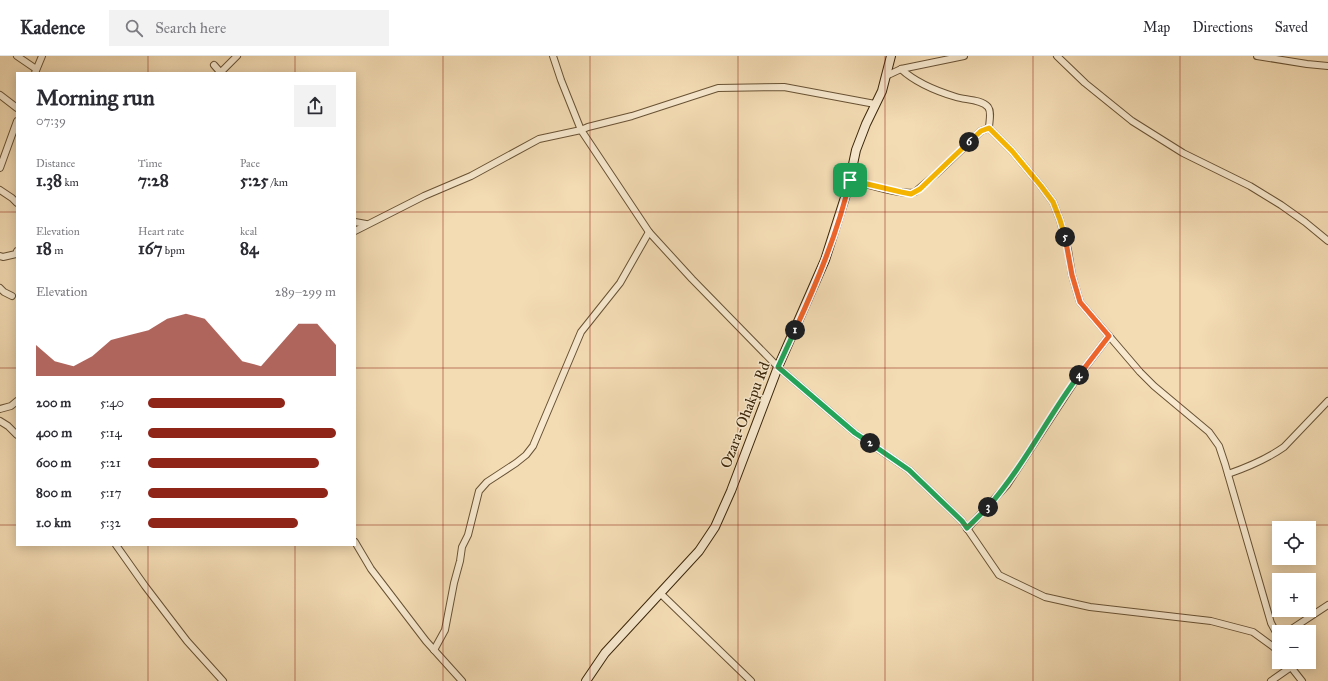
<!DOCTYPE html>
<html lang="en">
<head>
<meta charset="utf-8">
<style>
	:root { --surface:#fff; --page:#f2f2f3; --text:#2b2b33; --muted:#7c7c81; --line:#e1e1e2; --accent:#8f2418 }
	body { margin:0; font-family:"IM FELL Great Primer",serif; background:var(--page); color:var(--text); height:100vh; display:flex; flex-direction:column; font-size:15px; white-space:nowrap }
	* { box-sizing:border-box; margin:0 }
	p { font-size:13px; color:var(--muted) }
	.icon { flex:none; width:22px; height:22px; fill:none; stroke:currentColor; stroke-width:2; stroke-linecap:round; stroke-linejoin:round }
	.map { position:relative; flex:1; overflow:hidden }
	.drawer { position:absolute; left:16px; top:16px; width:340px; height:474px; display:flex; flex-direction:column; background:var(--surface); border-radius:0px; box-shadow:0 2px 10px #0003 }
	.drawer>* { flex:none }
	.tools { position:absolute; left:1272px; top:465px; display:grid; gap:8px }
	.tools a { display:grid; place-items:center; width:44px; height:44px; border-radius:0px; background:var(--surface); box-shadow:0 2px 10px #0003; font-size:20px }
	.pin { position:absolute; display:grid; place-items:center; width:34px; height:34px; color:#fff; margin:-17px; border-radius:8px; box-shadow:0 2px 6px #0006 }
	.km { position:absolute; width:20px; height:20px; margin:-10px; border-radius:50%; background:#222; color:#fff; font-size:11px; line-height:20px; text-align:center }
	.round { display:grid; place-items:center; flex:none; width:42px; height:42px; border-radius:0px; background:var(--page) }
	.overview { display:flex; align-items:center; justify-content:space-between; height:68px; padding:0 20px }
	h1 { font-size:22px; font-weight:700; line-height:30px }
	.stats { display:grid; grid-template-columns:repeat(3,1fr); gap:6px; height:68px; padding:4px 20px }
	.stats div { display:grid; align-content:center }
	.stats b { font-size:17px; font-weight:700 }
	.stats small { font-size:11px; font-weight:400 }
	.stats p { font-size:11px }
	.chart { height:112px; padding:8px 20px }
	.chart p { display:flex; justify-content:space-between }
	.chart svg { width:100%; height:72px; margin-top:4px; fill:var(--accent); opacity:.7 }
	ul { padding:0 20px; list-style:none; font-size:13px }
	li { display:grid; grid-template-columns:64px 48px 1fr; align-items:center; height:30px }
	li i { height:10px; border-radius:5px; background:var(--accent) }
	header { display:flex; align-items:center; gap:24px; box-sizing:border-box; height:56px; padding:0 20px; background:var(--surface); border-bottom:1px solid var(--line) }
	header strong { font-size:19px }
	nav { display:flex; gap:22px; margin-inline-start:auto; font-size:14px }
	.search { width:280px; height:36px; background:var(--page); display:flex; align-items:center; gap:10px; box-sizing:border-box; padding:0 14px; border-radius:0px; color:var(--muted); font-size:15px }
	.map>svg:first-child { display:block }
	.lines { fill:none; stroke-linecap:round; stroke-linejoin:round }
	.minor-casing { stroke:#685234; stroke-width:8 }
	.secondary-casing { stroke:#3a2509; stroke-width:10 }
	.minor { stroke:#f7e8ce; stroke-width:6 }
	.secondary { stroke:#f7e8ce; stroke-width:8 }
	.split-1-casing { stroke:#fff; stroke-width:8 }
	.split-2-casing { stroke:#fff; stroke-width:8 }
	.split-3-casing { stroke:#fff; stroke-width:8 }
	.split-4-casing { stroke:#fff; stroke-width:8 }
	.split-5-casing { stroke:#fff; stroke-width:8 }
	.split-6-casing { stroke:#fff; stroke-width:8 }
	.split-7-casing { stroke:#fff; stroke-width:8 }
	.split-1 { stroke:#f0652b; stroke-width:5 }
	.split-2 { stroke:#22a559; stroke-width:5 }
	.split-3 { stroke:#22a559; stroke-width:5 }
	.split-4 { stroke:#22a559; stroke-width:5 }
	.split-5 { stroke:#f0652b; stroke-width:5 }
	.split-6 { stroke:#f5b400; stroke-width:5 }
	.split-7 { stroke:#f5b400; stroke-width:5 }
	.grid { fill:none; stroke:#8f2418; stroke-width:1; stroke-opacity:0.55 }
	.labels { text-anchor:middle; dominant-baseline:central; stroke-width:3; stroke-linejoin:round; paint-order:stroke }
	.street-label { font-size:15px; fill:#3a2509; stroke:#f7e8ce }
</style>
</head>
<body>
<header>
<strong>Kadence</strong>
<div class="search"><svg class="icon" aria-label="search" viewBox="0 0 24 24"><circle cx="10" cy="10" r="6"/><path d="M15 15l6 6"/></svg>Search here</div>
<nav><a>Map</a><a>Directions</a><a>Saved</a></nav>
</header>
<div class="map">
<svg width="1328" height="625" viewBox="0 0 1328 625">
	<rect width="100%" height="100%" fill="#f3dbb3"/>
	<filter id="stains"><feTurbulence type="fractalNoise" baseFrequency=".005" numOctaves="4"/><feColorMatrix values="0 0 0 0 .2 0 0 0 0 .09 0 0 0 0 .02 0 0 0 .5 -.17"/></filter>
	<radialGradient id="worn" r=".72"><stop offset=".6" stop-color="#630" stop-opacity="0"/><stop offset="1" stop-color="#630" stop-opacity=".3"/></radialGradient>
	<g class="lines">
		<defs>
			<g id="minor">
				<polyline points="17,0 36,13"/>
				<polyline points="553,0 561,24 581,74 649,176 692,223 778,311 855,377 909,414 962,465 999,519 1045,541 1090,551 1211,565 1253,576 1279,595"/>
				<polyline points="1057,0 1085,27 1132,65 1183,97 1250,130 1281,149 1305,166 1328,185"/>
				<polyline points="1257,0 1307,8 1328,10"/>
				<polyline points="214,9 221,17"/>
				<path d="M901 13C916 27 936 35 956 41 965 44 981 43 988 51 992 56 989 66 989 72L1012 95 1041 130 1053 146 1060 164 1068 194 1072 219 1080 246 1140 316 1154 330 1209 376 1219 390 1225 408 1271 567 1279 582"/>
				<polyline points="35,17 42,0"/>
				<polyline points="220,17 237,0"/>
				<polyline points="886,20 901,13 964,0"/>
				<polyline points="0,39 17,52"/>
				<polyline points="0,112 17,65"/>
				<path d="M850 124C863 127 903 140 915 136L935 119 981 75 989 72"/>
				<polyline points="0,134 12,142 17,147"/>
				<polyline points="355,166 366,168"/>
				<polyline points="355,175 424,140 471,120 539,83 581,74 588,71 632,60 718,32 784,31 875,48"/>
				<polyline points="0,200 3,201 16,198 17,195"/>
				<polyline points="0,232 4,236 12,240"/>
				<polyline points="0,353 11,350 17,345"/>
				<polyline points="0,365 8,370 17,379"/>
				<path d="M1228 418C1248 411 1267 403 1284 391L1328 345"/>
				<polyline points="967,473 1007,429 1077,322 1109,280"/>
				<polyline points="355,486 371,513 426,585 462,625"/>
				<polyline points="116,489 145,530 187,585 223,625"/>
				<polyline points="661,538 751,625"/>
				<polyline points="1287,576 1328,549"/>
				<polyline points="434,594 445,574 454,527 460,505 462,491 468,479 479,435 487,426 516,407 526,399 533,390 581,276 620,227 649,176"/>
				<polyline points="1287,606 1302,625"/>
				<polyline points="1271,625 1291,611"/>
			</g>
			<polyline id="secondary" points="586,625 605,597 699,495 715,471 731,435 778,311 825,204 848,132 856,94 866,68 882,35 891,0"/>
		</defs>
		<use href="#minor" class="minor-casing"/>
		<use href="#secondary" class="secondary-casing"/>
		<use href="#minor" class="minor"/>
		<use href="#secondary" class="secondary"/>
	</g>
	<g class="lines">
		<defs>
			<path id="split-1" d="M795 274C817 226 838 176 850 124"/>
			<polyline id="split-2" points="795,274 778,311 855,377 870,387"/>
			<polyline id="split-3" points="870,387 909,414 962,465 967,472 988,451"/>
			<path id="split-4" d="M988 451C1024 410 1047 362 1079 319"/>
			<polyline id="split-5" points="1065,181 1072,219 1080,246 1109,280 1079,319"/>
			<polyline id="split-6" points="969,86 981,75 989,72 1012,95 1041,130 1053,146 1060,164 1065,181"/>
			<polyline id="split-7" points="850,124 901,136 911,138 920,133 969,86"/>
		</defs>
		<use href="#split-1" class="split-1-casing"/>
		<use href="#split-2" class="split-2-casing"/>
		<use href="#split-3" class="split-3-casing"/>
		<use href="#split-4" class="split-4-casing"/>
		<use href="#split-5" class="split-5-casing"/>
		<use href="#split-6" class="split-6-casing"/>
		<use href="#split-7" class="split-7-casing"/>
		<use href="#split-1" class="split-1"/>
		<use href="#split-2" class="split-2"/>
		<use href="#split-3" class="split-3"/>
		<use href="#split-4" class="split-4"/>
		<use href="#split-5" class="split-5"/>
		<use href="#split-6" class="split-6"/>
		<use href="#split-7" class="split-7"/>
	</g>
	<path class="grid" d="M148 0V17M295 0V17M443 0V625M590 0V625M738 0V625M885 0V625M1033 0V625M1180 0V625M0 156H17M355 156H1328M0 312H17M355 312H1328M0 469H17M355 469H1328M148 489V625M295 489V625"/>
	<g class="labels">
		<g class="street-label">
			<text transform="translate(745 359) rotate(-69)">Ozara-Ohakpu Rd</text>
		</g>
	</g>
	<rect width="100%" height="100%" filter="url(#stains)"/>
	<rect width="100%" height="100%" fill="url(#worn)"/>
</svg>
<div class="tools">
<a><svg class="icon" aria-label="locate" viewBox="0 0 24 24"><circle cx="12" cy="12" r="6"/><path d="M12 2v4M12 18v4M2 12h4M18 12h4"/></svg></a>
<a>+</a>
<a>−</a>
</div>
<div class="pin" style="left:850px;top:124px;background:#1e9e55"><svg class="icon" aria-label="arrive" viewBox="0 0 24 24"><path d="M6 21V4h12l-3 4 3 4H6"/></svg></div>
<b class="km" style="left:795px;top:274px">1</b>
<b class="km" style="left:870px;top:387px">2</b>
<b class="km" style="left:988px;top:451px">3</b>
<b class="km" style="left:1079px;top:319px">4</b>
<b class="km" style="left:1065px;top:181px">5</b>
<b class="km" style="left:969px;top:86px">6</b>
<section class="drawer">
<div class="overview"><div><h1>Morning run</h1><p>07:39</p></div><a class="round"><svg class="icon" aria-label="share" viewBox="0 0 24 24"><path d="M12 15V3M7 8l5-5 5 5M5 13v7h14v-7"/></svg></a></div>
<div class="stats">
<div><p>Distance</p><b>1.38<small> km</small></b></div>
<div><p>Time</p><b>7:28</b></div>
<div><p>Pace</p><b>5:25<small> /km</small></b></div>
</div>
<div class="stats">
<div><p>Elevation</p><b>18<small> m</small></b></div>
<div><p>Heart rate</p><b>167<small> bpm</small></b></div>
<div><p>kcal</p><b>84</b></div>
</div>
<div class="chart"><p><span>Elevation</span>289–299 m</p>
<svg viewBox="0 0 160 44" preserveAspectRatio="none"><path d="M0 44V25L10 35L20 38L30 32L40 22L50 19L60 16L70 9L80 6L90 9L100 22L110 35L120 38L130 25L140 12L150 12L160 25V44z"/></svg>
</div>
<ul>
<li><b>200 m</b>5:40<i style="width:73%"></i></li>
<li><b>400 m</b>5:14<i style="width:100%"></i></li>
<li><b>600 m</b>5:21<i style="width:91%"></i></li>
<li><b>800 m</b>5:17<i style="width:96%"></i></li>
<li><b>1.0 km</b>5:32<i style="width:80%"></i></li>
</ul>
</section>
</div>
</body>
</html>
